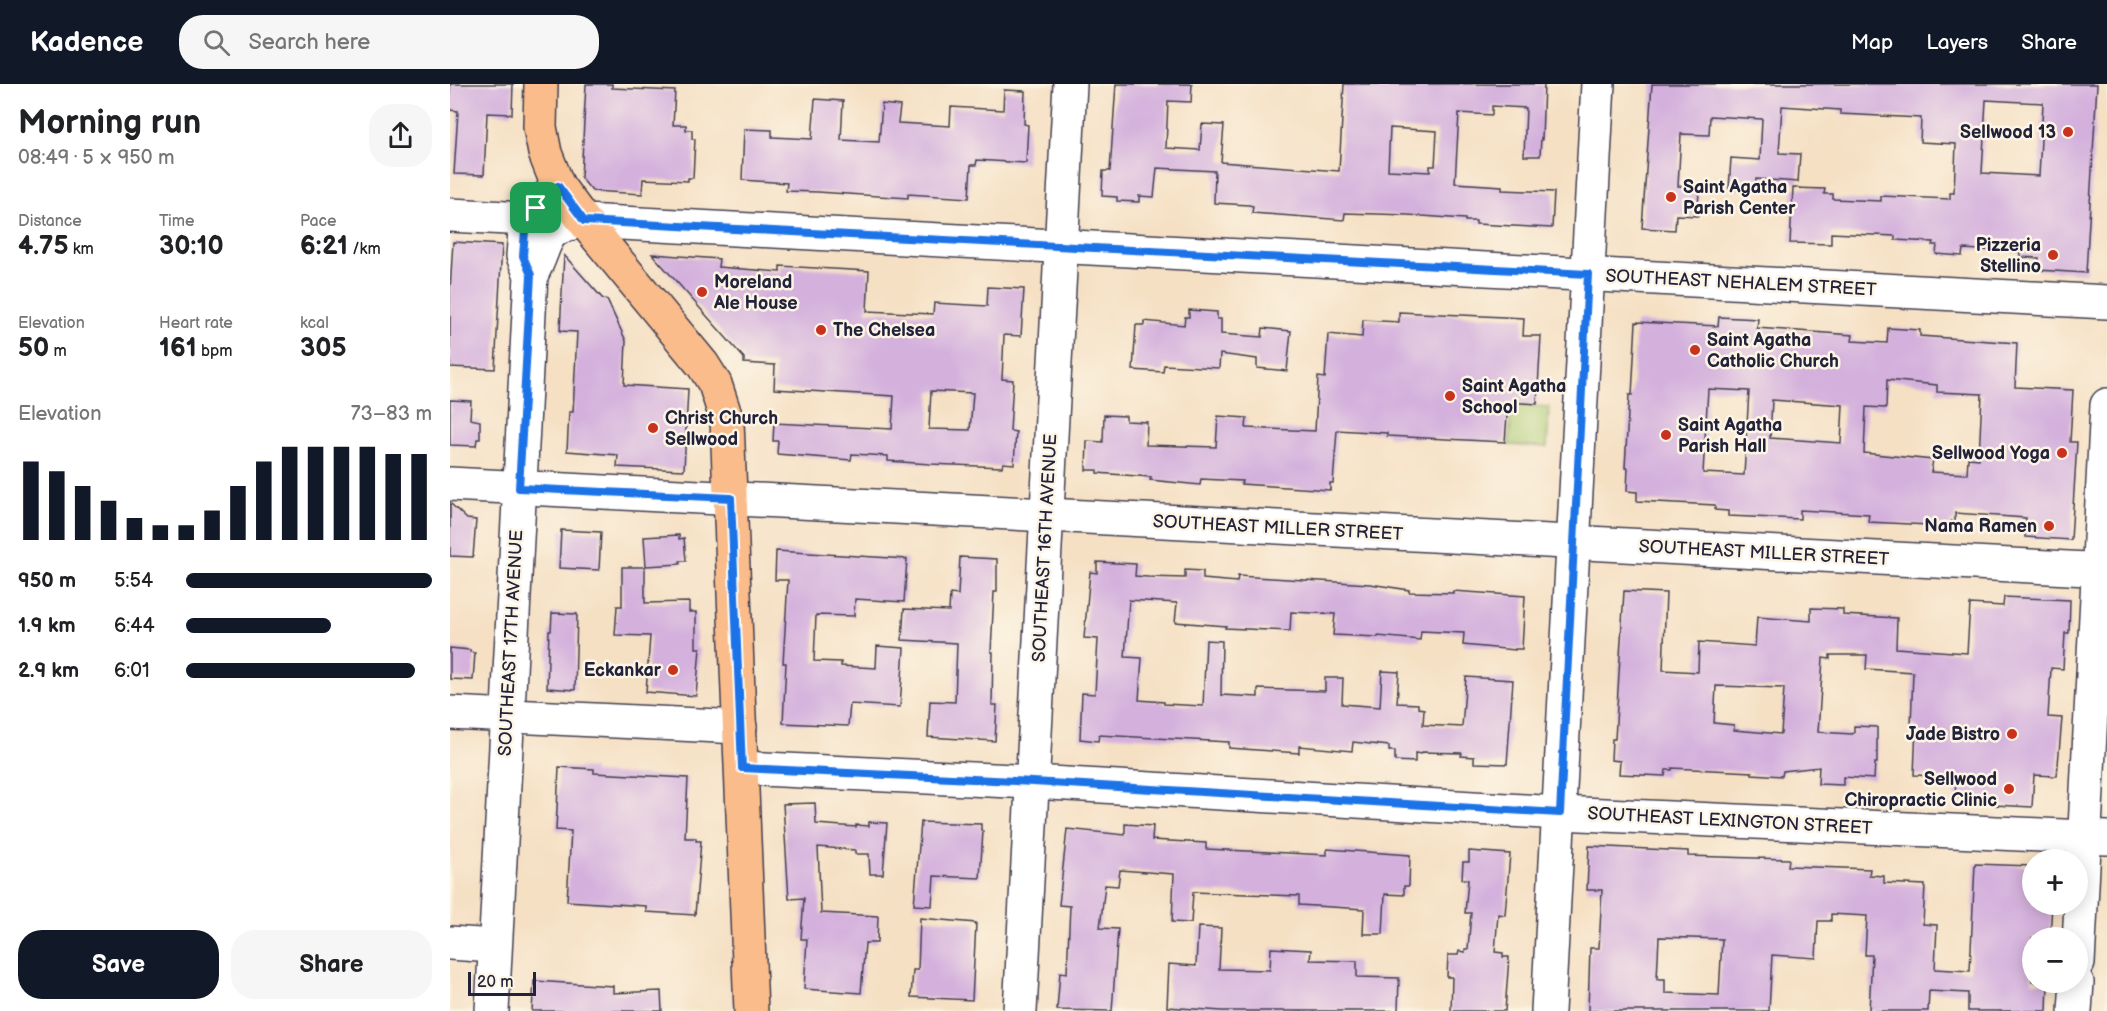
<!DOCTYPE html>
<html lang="en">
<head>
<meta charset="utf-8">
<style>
	:root { --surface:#fff; --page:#f6f6f6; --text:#202124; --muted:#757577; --accent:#111827 }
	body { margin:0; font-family:"Balsamiq Sans",sans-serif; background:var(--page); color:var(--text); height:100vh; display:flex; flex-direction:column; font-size:22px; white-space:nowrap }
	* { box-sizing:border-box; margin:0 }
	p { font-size:20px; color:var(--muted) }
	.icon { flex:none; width:33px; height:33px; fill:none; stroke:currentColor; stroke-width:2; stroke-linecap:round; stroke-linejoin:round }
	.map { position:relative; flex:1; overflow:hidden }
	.details { display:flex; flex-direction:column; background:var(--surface); width:450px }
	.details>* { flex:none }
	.controls { position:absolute; left:1572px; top:765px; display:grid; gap:12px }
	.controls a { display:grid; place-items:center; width:66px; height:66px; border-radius:50%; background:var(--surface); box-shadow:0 3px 15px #0003; font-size:30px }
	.scale { position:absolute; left:18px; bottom:15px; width:68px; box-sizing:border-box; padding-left:6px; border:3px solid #22223b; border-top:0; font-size:16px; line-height:21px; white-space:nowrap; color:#22223b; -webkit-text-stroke:4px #fcf5e5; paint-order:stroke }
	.pin { position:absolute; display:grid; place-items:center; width:51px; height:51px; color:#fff; margin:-26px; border-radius:12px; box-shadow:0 3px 9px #0006 }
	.round { display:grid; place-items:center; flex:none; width:63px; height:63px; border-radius:24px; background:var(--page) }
	.head { display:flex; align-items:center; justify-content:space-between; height:102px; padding:0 18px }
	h1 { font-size:33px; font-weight:800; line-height:45px }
	.figures { display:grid; grid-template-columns:repeat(3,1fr); gap:9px; height:102px; padding:6px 18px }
	.figures div { display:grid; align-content:center }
	.figures b { font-size:26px; font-weight:800 }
	.figures small { font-size:16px; font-weight:400 }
	.figures p { font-size:16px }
	.chart { height:168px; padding:12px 18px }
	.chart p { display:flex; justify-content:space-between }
	.chart svg { width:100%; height:108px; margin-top:6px; stroke:var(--accent); stroke-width:6 }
	.action { display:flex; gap:12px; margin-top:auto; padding:12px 18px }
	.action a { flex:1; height:69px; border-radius:24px; background:var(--accent); color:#fff; font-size:24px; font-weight:800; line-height:69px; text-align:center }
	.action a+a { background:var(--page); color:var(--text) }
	ul { padding:0 18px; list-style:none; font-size:20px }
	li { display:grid; grid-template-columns:96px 72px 1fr; align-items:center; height:45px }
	li i { height:15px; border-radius:8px; background:var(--accent) }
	header { display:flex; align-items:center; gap:36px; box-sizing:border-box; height:84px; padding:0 30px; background:var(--accent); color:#fff }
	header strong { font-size:28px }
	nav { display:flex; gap:33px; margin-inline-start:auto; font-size:21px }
	.search { width:420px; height:54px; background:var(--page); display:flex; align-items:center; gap:15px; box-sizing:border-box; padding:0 21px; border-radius:24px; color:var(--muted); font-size:22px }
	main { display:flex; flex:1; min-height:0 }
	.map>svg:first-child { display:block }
	.green { fill:#adcb73; stroke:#687657; stroke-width:1.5 }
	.building { fill:#d4b1dd; fill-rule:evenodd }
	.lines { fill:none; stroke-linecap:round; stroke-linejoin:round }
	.minor-casing { stroke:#423e50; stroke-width:36 }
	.major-casing { stroke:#423e50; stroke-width:36 }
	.minor { stroke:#fff; stroke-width:33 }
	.major { stroke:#f9bc8a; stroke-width:33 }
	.route-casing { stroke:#fff; stroke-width:12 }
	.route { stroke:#1a73e8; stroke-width:8 }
	.poi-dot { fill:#c8321e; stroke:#fcf5e5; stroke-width:2 }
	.labels { text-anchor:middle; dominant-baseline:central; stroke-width:5; stroke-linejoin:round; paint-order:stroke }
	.poi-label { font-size:18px; font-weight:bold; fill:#22223b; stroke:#fcf5e5; text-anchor:end }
	.street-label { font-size:18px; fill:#22223b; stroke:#fcf5e5 }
</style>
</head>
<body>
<header>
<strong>Kadence</strong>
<div class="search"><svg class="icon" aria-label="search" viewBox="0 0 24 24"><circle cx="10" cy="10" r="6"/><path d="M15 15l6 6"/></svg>Search here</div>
<nav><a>Map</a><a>Layers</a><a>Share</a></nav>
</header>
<main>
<section class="details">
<div class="head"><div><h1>Morning run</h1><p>08:49 · 5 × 950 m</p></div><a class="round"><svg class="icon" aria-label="share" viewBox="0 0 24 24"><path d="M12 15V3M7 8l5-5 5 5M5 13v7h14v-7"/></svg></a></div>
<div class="figures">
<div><p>Distance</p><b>4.75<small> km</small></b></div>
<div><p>Time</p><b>30:10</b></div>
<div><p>Pace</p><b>6:21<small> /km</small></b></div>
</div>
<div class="figures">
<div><p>Elevation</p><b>50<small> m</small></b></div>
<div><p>Heart rate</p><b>161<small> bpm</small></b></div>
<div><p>kcal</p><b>305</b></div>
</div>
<div class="chart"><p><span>Elevation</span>73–83 m</p>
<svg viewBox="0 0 160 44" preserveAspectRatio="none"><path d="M5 44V12M15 44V16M25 44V22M35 44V28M45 44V35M55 44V38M65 44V38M75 44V32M85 44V22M95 44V12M105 44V6M115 44V6M125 44V6M135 44V6M145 44V9M155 44V9"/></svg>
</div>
<ul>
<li><b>950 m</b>5:54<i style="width:100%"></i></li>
<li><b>1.9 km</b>6:44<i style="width:59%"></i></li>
<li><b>2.9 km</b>6:01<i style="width:93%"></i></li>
</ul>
<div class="action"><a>Save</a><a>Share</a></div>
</section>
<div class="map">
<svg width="1657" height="927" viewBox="0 0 1657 927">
	<rect width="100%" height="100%" fill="#fcf5e5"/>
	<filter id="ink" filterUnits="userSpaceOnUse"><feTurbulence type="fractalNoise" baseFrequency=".0167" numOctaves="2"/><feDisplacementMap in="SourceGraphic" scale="12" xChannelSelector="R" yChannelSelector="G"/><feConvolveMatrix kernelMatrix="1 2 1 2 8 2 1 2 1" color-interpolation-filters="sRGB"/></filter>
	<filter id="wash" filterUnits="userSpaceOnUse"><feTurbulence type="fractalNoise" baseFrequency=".008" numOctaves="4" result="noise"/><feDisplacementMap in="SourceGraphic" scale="24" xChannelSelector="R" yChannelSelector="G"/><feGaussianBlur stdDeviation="1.35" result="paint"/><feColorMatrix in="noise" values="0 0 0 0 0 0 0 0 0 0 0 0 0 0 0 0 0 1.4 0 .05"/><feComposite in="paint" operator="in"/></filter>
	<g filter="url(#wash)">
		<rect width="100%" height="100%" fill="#f5e0c4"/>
		<polygon class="green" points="1061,321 1099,323 1097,363 1059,361"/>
		<g id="blocks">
			<g class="building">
				<polygon points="0,0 63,0 62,30 37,29 34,91 4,90 8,27 0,26"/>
				<polygon points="136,0 162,0 162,4 225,7 223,41 236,41 236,46 242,46 242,55 245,55 243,94 238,94 238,97 193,95 192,110 142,107 131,94"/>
				<path d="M666 0H742L741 18 718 17 716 64 750 66 752 40 774 41 771 78 889 87 894 0H1094L1092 55 1091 54 1090 72H1074L1076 24 1042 22V31L1009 29 1005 99 1052 102V106L1104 108 1102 144 1026 140V137H1015V135L958 131 895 129 894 136 802 129 803 122 799 121 764 119 765 87 707 84 704 113 689 112V118L667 117V113L652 112 653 87H660ZM940 44 987 47 985 82H980V88L938 86Z"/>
				<path d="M1202 0H1647L1636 189 1588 186 1589 174 1570 173V168L1513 165 1512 172 1486 170 1487 161H1483L1484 158 1445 156V152L1381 149V160L1340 159 1343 104 1375 105 1374 110H1383V115L1431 117V112L1500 115V109H1504L1506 60 1470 58 1471 34 1390 30V26L1332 22 1329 69 1350 70 1348 98 1306 95 1305 107 1279 105 1281 74 1310 76 1312 35 1260 32 1259 51 1231 50 1228 102 1249 103 1248 132 1226 131 1225 146 1192 144ZM1536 16 1593 19 1589 92 1532 89Z"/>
				<polygon points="554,6 575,7 574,40 578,41 576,79 527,76 526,81 521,81 519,114 458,110 458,114 368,108 336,107 337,99 292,96 294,45 322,46 322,53 362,55 365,15 393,17 391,56 429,58 432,20 450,22 448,39 500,42 501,23 553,26"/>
				<polygon points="3,158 52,161 45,285 0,283 0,207"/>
				<path d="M202 170 269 175 268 183 330 188V182L419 187 417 227 483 230 484 219 537 222 538 203 574 205 571 252 554 251 552 295 563 296 560 347 566 348 564 380 553 379 552 383 480 380 438 377V372L402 370 401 376 327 370 328 357H323L324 339 442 345 444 312 324 305 325 281 294 279V274ZM481 307 523 309 520 346 479 345Z"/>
				<polygon points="114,171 153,215 157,216 176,257 174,301 238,305 234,386 167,383 168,371 117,367 119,328 123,328 127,248 110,247"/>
				<polygon points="739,226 767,228 767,235 771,235 771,250 812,253 813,244 841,247 837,287 807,284 807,275 770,270 769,284 714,281 713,288 683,286 686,241 694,241 694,237 734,241 735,233 739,233"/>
				<polygon points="949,228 1074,234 1073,252 1091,252 1087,320 1058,318 1055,358 937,352 937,349 887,346 883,399 880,399 880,406 791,400 792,397 751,395 750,401 700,396 701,393 647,389 647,386 636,386 637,357 653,358 654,331 676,332 676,337 697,338 696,361 766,363 768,332 797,334 796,344 865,347 868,293 875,294 878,250 912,253 913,236 949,238"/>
				<path d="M1269 233 1308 235 1307 244 1403 251 1402 257 1437 259 1438 244 1470 246V252L1567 259 1565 303 1623 306 1620 358H1627L1621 456 1575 453 1576 434 1505 429V438L1501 437 1500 442 1418 438 1419 430 1350 426V435L1278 432V427L1265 426V421L1187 417V408L1177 407 1178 384H1175L1179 311H1182L1186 238 1268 242ZM1437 296 1487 301V308L1532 310 1529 375 1518 374 1517 390 1481 388 1483 376 1414 369 1416 323 1436 324ZM1258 305 1299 307 1294 391 1253 389ZM1322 316 1393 321 1391 359 1320 354Z"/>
				<polygon points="0,316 21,317 20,335 30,337 30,355 27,355 26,362 0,361"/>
				<polygon points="0,419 17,435 26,436 23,473 0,472"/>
				<polygon points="111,446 151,448 149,486 109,484"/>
				<polygon points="229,451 229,455 234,454 236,477 230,477 230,480 196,482 194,453"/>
				<polygon points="326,467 457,475 454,518 405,515 404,532 366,531 364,577 391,578 391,582 426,584 427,562 454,564 450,623 400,620 398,642 333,639 336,579 333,579 338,496 325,496"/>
				<polygon points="510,473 547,475 547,508 544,508 541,568 543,568 542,621 547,621 545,657 478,653 480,617 505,618 507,559 452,556 454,525 499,527 500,510 508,511"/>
				<polygon points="647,478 686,480 685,492 698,493 735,494 735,486 753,487 753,495 787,498 788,492 920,500 959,506 959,508 1003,509 1003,507 1075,512 1072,565 1065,565 1065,566 1013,561 1014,549 971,547 970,556 928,552 928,553 883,551 885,530 841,528 840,547 775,544 776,542 725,538 727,519 679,516 675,573 692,574 689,616 714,618 714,620 753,622 756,556 772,557 771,611 808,613 808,605 875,607 875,594 893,594 892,620 930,623 932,587 949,588 947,619 968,620 968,624 974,625 973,641 1012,643 1016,593 1063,596 1057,680 1024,679 1024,673 1011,672 1012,669 972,668 971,670 965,669 965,678 945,677 945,667 939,667 939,662 903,658 902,667 849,662 849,669 779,664 779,658 649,651 648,657 630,655 632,609 645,610 648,555 634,554 640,488 647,489"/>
				<polygon points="172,483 195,483 195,519 239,518 239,528 246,528 246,564 250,564 246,612 196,608 200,552 165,551 167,522 172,522"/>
				<path d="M1174 507 1216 509 1213 586 1248 588 1249 558 1305 562 1307 533 1361 537V524L1393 525V531L1447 534 1446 564 1517 569 1520 520 1553 522 1554 513 1620 516 1619 549H1615L1613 585 1601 584 1598 633 1612 634 1607 692 1584 691 1582 723 1544 721V717L1505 713 1506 697 1486 696V692L1464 691 1466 642H1461L1463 588 1416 585 1417 571H1380V575L1373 574 1368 648 1402 650 1404 649V642L1427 643V679H1425L1424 695 1393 693V701L1368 700 1369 683 1333 687 1332 692 1302 690V688L1222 684V686H1216L1215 692 1169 690 1170 677 1161 676 1162 655H1165ZM1266 602 1334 604 1331 650 1284 646V641L1264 639Z"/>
				<polygon points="102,529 127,530 125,606 97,604 99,547 101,547"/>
				<polygon points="0,564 20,566 20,568 25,569 23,596 0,595"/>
				<polygon points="109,683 144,685 144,689 238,694 235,754 246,754 246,757 251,757 245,831 196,828 196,822 117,817 121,747 106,746"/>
				<polygon points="365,719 366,740 406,743 406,741 419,742 419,738 437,739 433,790 420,790 419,770 405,770 405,766 368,763 371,829 428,832 427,859 415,859 411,909 354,905 357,855 351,855 354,814 339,815 333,720"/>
				<polygon points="471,738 531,740 531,746 533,747 530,794 484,792 482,822 464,821"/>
				<polygon points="675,740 703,742 702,756 756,759 756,765 877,771 877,765 960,771 959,802 954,802 954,811 935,810 933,850 913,850 914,825 849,821 849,812 743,808 741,839 722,838 724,790 670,786 668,802 655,801 650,844 668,845 662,927 607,926 610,888 617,889 620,822 609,821 617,745 675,751"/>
				<path d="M1139 762 1238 767V772L1339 775 1338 782 1420 785 1419 791 1434 792V799L1475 801 1473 840 1487 841 1485 885 1520 887 1525 780 1582 782V820H1602L1600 854H1582V898H1598L1597 927H1518V909L1479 907 1478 927H1419L1422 871H1415L1417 832 1381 830V837H1368L1366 874 1322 871 1319 927H1138L1140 864H1149L1152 806H1137ZM1209 853 1272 855 1269 911 1215 909V895H1207Z"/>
				<polygon points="1019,767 1060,770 1055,831 1048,830 1045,868 1053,869 1053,873 1059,873 1055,927 1001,927 1002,893 997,893 998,871 1008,871 1009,867 1015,868 1015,865 1018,865 1021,829 1015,829 1018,796 1012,795 1013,778 1019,778"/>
				<polygon points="470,834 526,839 522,916 461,913 463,886 468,886"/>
				<polygon points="748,843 771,844 769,885 820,886 821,864 861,866 860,876 907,877 907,893 949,894 948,927 772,927 717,923 719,880 746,882"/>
				<polygon points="84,897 163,902 163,909 211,907 212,927 82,927"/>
			</g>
		</g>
	</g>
	<g filter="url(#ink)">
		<use href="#blocks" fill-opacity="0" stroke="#423e50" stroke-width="1.5"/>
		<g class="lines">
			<defs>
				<g id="minor">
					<polyline points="0,131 76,135"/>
					<path d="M81 191C100 158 88 144 134 137L1657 218"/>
					<polyline points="0,400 1657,486"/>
					<polyline points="0,629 290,643"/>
					<polyline points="292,684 583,698 1110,729 1657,754"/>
					<polyline points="0,859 44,862"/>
					<polyline points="1628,879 1657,321"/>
					<polyline points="42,927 81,191 73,172 76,135 108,102"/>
					<polyline points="570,927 620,0"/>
					<polyline points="1098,927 1148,0"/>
					<polyline points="1625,927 1627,898"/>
				</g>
				<polyline id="major" points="91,0 90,43 95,69 108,102 134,137 253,281 265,300 277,337 301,927"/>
			</defs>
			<use href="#minor" class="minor-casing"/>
			<use href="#major" class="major-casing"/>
			<use href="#minor" class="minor"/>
			<use href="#major" class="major"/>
		</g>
	</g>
	<g class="lines" filter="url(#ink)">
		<defs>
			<polygon id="route" points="108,102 134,137 1138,190 1110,729 583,698 292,684 281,414 69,404 81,191 73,172 76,135"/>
		</defs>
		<use href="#route" class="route-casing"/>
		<use href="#route" class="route"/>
	</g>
	<g class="poi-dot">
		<circle cx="1618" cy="48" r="6"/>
		<circle cx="1221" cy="113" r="6"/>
		<circle cx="1603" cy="171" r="6"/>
		<circle cx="252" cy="208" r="6"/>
		<circle cx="371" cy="246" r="6"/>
		<circle cx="1245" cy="266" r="6"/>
		<circle cx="1000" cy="312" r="6"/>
		<circle cx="203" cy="344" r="6"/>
		<circle cx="1216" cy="351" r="6"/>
		<circle cx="1612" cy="369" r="6"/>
		<circle cx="1599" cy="442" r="6"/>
		<circle cx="223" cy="586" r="6"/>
		<circle cx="1562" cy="650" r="6"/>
		<circle cx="1559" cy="705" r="6"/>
	</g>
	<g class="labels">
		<g class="poi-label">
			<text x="1606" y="48">Sellwood 13</text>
			<text x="1233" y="103" text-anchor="start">Saint Agatha<tspan x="1233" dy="21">Parish Center</tspan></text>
			<text x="1591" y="161">Pizzeria<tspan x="1591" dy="21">Stellino</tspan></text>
			<text x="264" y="198" text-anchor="start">Moreland<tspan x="264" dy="21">Ale House</tspan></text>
			<text x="383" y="246" text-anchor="start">The Chelsea</text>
			<text x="1257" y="256" text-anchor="start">Saint Agatha<tspan x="1257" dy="21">Catholic Church</tspan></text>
			<text x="1012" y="302" text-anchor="start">Saint Agatha<tspan x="1012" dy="21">School</tspan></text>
			<text x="215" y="334" text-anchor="start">Christ Church<tspan x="215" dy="21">Sellwood</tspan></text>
			<text x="1228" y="341" text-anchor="start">Saint Agatha<tspan x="1228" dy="21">Parish Hall</tspan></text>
			<text x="1600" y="369">Sellwood Yoga</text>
			<text x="1587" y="442">Nama Ramen</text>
			<text x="211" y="586">Eckankar</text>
			<text x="1550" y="650">Jade Bistro</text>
			<text x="1547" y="695">Sellwood<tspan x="1547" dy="21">Chiropractic Clinic</tspan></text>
		</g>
		<g class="street-label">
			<text transform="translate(1291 199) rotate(3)">SOUTHEAST NEHALEM STREET</text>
			<text transform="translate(828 444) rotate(3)">SOUTHEAST MILLER STREET</text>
			<text transform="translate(595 464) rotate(-87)">SOUTHEAST 16TH AVENUE</text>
			<text transform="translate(1314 469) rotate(3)">SOUTHEAST MILLER STREET</text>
			<text transform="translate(61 559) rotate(-87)">SOUTHEAST 17TH AVENUE</text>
			<text transform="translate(1280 737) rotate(3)">SOUTHEAST LEXINGTON STREET</text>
		</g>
	</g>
</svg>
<div class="controls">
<a>+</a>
<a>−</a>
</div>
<div class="scale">20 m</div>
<div class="pin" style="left:86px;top:124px;background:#1e9e55"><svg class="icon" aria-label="arrive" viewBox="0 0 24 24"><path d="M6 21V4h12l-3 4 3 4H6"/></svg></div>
</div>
</main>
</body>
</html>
